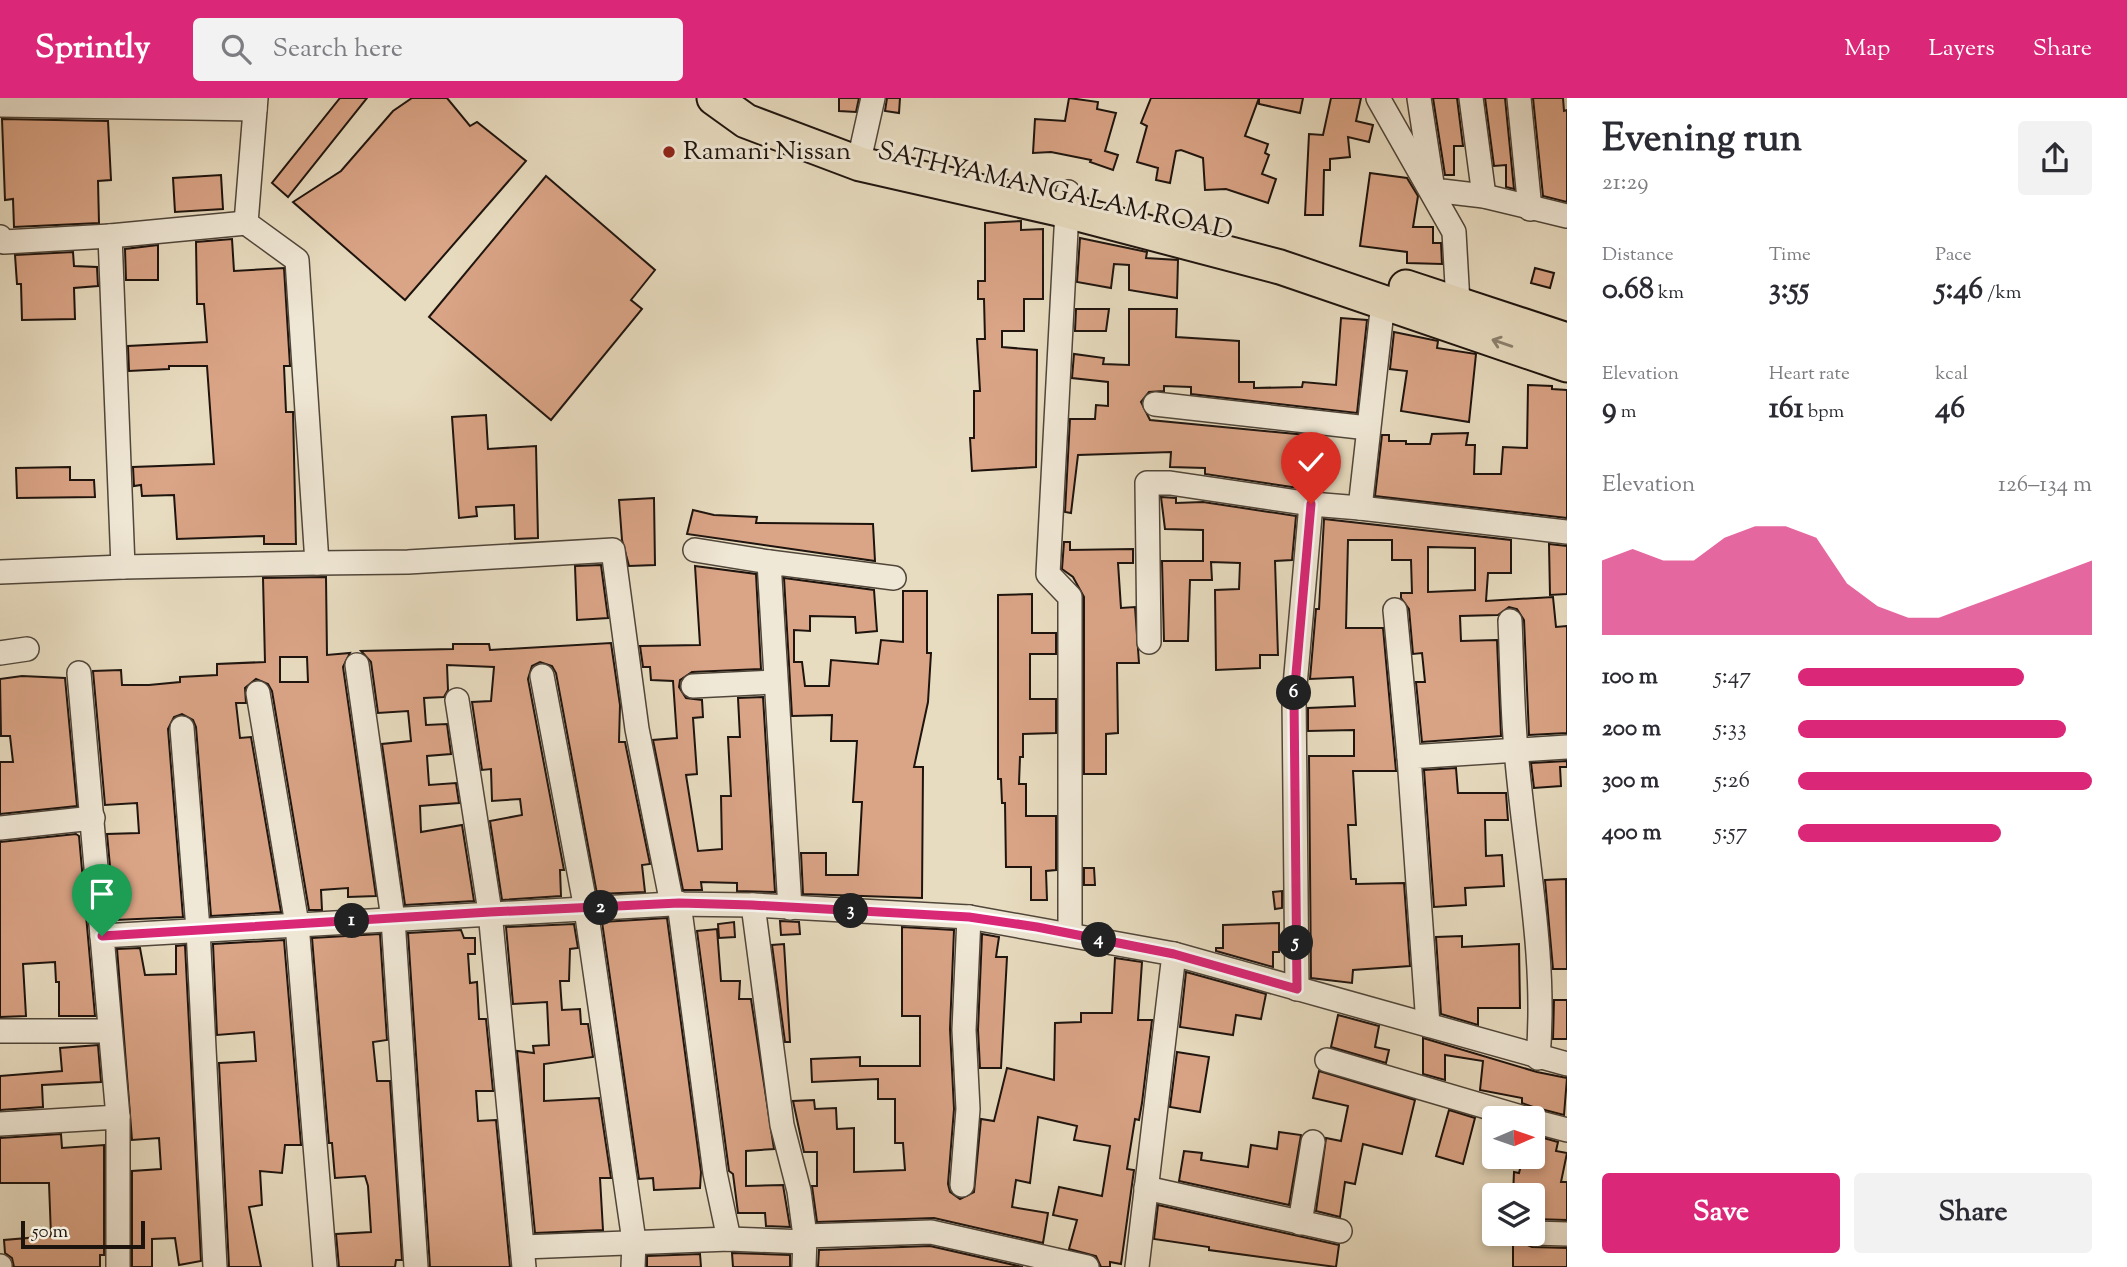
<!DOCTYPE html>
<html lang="en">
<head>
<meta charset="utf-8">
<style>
	:root { --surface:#fff; --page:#f2f2f3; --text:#2b2b33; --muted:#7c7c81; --accent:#db2777 }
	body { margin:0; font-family:"Sorts Mill Goudy",serif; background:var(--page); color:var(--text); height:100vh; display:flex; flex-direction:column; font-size:26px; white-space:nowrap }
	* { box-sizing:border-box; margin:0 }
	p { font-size:23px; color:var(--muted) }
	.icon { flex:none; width:38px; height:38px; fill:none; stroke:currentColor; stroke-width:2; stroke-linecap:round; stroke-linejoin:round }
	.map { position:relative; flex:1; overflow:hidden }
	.drawer { display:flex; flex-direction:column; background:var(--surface); width:560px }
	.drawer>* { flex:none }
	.needle { width:46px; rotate:88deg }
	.controls { position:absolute; left:1482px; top:1008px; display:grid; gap:14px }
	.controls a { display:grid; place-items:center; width:63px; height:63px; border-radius:7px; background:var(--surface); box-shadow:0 4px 10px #0003; font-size:35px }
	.scale { position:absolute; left:21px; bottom:18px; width:124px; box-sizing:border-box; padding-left:7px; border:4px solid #1e140e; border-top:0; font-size:19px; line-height:24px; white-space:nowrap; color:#1e140e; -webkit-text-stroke:5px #f0e8d6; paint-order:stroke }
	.pin { position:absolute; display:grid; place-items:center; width:60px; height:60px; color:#fff; margin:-72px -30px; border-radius:50% 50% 50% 0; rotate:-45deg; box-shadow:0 0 7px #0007 }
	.pin .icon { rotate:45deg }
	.km { position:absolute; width:35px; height:35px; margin:-18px; border-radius:50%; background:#222; color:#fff; font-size:19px; line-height:35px; text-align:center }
	.round { display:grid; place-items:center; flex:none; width:74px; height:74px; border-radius:7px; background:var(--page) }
	.overview { display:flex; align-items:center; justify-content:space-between; height:119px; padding:0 35px }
	h1 { font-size:38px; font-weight:700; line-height:52px }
	.figures { display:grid; grid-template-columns:repeat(3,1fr); gap:10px; height:119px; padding:7px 35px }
	.figures div { display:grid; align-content:center }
	.figures b { font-size:30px; font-weight:700 }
	.figures small { font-size:19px; font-weight:400 }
	.figures p { font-size:19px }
	.chart { height:196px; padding:14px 35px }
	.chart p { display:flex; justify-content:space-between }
	.chart svg { width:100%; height:126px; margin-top:7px; fill:var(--accent); opacity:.7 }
	.action { display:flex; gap:14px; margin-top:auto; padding:14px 35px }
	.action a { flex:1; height:80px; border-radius:7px; background:var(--accent); color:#fff; font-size:28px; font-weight:700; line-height:80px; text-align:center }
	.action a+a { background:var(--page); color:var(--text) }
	ul { padding:0 35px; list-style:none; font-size:23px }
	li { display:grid; grid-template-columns:112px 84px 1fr; align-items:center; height:52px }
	li i { height:18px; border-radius:9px; background:var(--accent) }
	header { display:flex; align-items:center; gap:42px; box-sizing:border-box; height:98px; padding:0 35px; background:var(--accent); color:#fff }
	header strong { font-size:33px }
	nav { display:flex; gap:38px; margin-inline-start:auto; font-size:24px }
	.search { width:490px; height:63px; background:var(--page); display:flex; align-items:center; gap:18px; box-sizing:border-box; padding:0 24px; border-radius:7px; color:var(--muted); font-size:26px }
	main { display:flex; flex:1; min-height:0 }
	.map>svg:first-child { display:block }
	.building { fill:#daa486; stroke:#1e140e; stroke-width:2; fill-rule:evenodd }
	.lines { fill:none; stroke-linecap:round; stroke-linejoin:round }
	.minor-casing { stroke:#50463a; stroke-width:26 }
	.highway-casing { stroke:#1e140e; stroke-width:37 }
	.minor { stroke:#f0e8d6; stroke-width:23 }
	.highway { stroke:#e8dcc0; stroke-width:33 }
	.oneway { stroke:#8d8270 }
	.route-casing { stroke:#fff; stroke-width:14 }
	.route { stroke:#db2777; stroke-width:9 }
	.poi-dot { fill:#8f2418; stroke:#f0e8d6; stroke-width:2.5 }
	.labels { text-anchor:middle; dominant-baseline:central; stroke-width:6; stroke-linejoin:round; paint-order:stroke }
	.poi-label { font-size:26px; fill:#1e140e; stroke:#f0e8d6; text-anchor:start }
	.street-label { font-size:26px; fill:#1e140e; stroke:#f0e8d6 }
</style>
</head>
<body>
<header>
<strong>Sprintly</strong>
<div class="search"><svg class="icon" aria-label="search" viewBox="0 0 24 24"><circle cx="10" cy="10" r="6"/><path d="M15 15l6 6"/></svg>Search here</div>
<nav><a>Map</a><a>Layers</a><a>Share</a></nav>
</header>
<main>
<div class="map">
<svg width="1567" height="1169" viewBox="0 0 1567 1169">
	<rect width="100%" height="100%" fill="#e8dcc0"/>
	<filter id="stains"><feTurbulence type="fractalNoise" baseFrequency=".00286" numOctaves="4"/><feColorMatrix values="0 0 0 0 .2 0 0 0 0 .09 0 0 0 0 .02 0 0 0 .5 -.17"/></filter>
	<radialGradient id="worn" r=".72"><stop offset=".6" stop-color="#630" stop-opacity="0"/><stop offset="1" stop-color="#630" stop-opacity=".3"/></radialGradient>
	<g class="building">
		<polygon points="340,0 367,0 288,99 272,85"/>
		<polygon points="412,0 447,0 470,28 477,24 526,63 405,202 293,104 341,73 393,13"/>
		<polygon points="839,0 859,0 856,14 839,13"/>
		<polygon points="887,0 900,0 899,15 885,13"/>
		<polygon points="1069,0 1098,4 1097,11 1116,15 1105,53 1118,57 1113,72 1090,64 1091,62 1051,54 1033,55 1035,21 1065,23"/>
		<polygon points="1151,0 1259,0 1245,38 1268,46 1265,55 1269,57 1262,76 1276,81 1268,105 1226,91 1205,92 1203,60 1181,52 1176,53 1170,85 1156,82 1158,70 1137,64 1147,28 1141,25"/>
		<polygon points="1259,0 1303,0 1300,15 1259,6"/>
		<polygon points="1331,0 1361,0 1356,23 1373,27 1369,44 1348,39 1350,59 1330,61 1330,72 1324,72 1323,117 1305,117 1309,36 1323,37"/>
		<polygon points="1433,0 1457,0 1463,48 1454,48 1454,77 1445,77"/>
		<polygon points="1485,0 1505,0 1514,91 1506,89 1506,67 1494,68"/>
		<polygon points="1533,0 1563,0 1564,13 1567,12 1567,104 1543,98"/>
		<polygon points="2,21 108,23 111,82 98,83 99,125 14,129 13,101 5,102"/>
		<polygon points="1370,75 1407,80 1418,98 1413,129 1433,129 1433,145 1441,145 1442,166 1407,165 1407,154 1360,148"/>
		<polygon points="221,77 223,111 175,114 173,80"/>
		<polygon points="546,78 655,172 631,202 642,211 551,322 429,219"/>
		<polygon points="1021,123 1021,132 1043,131 1043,201 1024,201 1024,233 1002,233 1002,249 1037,252 1036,369 972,373 970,340 974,340 974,293 980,293 977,241 985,241 984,201 978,201 978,183 985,183 985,125"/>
		<polygon points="1080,140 1147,154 1146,160 1178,162 1177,200 1129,192 1129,167 1114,166 1111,190 1077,184"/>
		<polygon points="232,141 234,173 284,170 290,268 284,268 286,314 293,314 296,446 264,446 264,438 177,441 174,397 142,398 141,387 134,388 133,369 214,366 207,268 169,268 169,271 129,273 128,248 207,244 204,206 197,206 196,144"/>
		<polygon points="158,147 158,182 126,182 125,151"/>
		<polygon points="73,154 74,168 97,169 98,188 74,190 75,221 22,222 21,186 17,186 15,157"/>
		<polygon points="1535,170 1554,175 1550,190 1531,185"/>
		<polygon points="1076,211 1109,211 1106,233 1075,233"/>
		<polygon points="1129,211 1177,211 1176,239 1239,243 1239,284 1254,284 1254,290 1302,289 1303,284 1336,287 1341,220 1367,222 1357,315 1191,296 1191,289 1164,288 1164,293 1149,294 1141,304 1150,322 1317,338 1319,393 1205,376 1205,370 1170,369 1171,354 1078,357 1071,415 1065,414 1070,321 1095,321 1096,307 1108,308 1108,284 1072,280 1074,256 1104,260 1103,266 1129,267"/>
		<polygon points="1394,234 1438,243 1437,250 1476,256 1469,324 1401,313 1407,273 1390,271"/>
		<polygon points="1528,287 1552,288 1552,291 1567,292 1567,420 1375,398 1382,337 1389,337 1389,343 1406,343 1406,346 1430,346 1432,336 1468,335 1466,347 1475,347 1474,376 1501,376 1503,349 1527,350"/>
		<polygon points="486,317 488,351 536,348 538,440 515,441 514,407 476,409 477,418 459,420 452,319"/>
		<polygon points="70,369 70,382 94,382 95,399 17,400 16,370"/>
		<polygon points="1161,399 1176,400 1176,405 1203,404 1296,418 1292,462 1275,463 1278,557 1260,557 1260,570 1216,572 1215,492 1239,491 1240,465 1211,464 1212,482 1190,482 1188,543 1164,543 1162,463 1203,463 1203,432 1165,431"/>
		<polygon points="654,400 655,467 629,468 622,442 619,402"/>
		<polygon points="693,412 714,417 757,419 756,425 873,426 875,463 687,436"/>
		<path d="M1324 421 1511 442V475H1488L1486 503 1553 499 1556 529 1567 528V635L1529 637 1524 522 1517 511 1509 509 1498 517 1460 518 1461 543 1497 542 1501 638 1422 644 1416 584H1425L1422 555 1413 556 1409 511 1401 500V495H1412L1411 462H1392V442H1348L1346 530H1383L1396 673H1353L1356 727H1348L1351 781H1356V786L1404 785 1410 868 1353 872 1352 885 1311 880 1309 658H1354V632L1308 633V610L1355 608 1353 579 1310 581 1316 511H1319ZM1428 449 1475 450V492L1428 494Z"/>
		<polygon points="1064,444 1070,444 1070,452 1133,451 1133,465 1118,465 1121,510 1135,509 1139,565 1117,565 1118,635 1106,636 1106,676 1084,676 1084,499 1073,479 1062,471"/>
		<polygon points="1549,446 1567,448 1567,496 1550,497"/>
		<polygon points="601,467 608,520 577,522 575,468"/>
		<polygon points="695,468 756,476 761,571 692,574 680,582 679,589 686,600 702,602 703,619 693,620 697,676 686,677 698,753 722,751 721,698 731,698 728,639 740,639 738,600 763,599 775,794 737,793 737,785 701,784 702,792 683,792 653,642 677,640 673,583 651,582 650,569 643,569 640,548 700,547"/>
		<path d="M326 479 327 557 350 555 343 569 376 798 348 799V790L321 792 322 812H309L272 593 268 586 256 581 245 590 246 605H236L240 640 251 639 281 814 211 818 196 629 193 622 182 616 174 619 168 631 183 819 115 822 107 736 139 735 137 705 105 707 93 573 121 572 122 587H149L180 584V579L217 577V566L265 564 263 480ZM280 559H307L308 584H280Z"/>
		<polygon points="784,480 874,492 877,533 856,535 855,519 810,518 810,533 794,532 794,564 802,564 805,588 829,588 831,562 878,566 881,542 903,544 903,493 927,493 927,555 931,555 928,604 914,669 923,669 922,800 803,796 801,755 826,755 826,777 858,777 862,704 853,704 857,643 831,643 832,617 792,618"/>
		<polygon points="1032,496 1032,535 1056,535 1056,556 1030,556 1030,601 1056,601 1056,635 1023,636 1023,659 1020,659 1019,686 1026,686 1026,718 1056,718 1056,772 1046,773 1047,802 1031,802 1031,769 1006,769 1005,705 1002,705 1001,681 998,681 998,497"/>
		<polygon points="611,545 620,607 619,644 625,644 650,766 642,767 645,794 597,796 556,575 552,568 540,564 532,568 528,581 564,772 560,772 561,798 502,802 490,723 522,717 520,701 492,703 491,671 482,672 472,604 491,603 494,569 447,567 448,592 444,599 424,600 426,627 447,626 451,656 427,658 429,687 456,685 459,705 420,708 421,734 462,727 474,803 405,807 382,646 411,643 408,613 378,615 371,564 361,553 453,551 453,546 489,546 490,552"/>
		<polygon points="22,578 65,580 77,708 0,716 0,664 13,664 10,638 1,638 0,581"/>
		<polygon points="1567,663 1567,669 1560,669 1561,688 1534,690 1531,665"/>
		<polygon points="1456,670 1458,695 1506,695 1508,722 1485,722 1486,758 1502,757 1504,788 1465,790 1466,807 1434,809 1424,672"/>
		<polygon points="76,736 79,738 95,918 59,918 59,884 56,884 55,864 23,866 26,918 0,919 0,744"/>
		<polygon points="1084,770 1094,770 1095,787 1084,787"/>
		<polygon points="1566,781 1567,871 1553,871 1545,782"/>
		<polygon points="1282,793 1282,810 1275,811 1273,794"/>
		<polygon points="667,820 701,1074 700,1090 654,1092 653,1080 639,1081 602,824"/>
		<polygon points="780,823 799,824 800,836 781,837"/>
		<polygon points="734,824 735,839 719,840 718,826"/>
		<polygon points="1279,825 1279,854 1273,854 1273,869 1216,853 1216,850 1223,850 1223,827"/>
		<polygon points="574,826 578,850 570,851 569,883 560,883 562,912 580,911 581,926 588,926 593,959 544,966 544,1003 599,1000 611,1080 600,1080 603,1132 535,1135 517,953 534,955 533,948 549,947 547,904 513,906 506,829"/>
		<polygon points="902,829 954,832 950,931 954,1011 948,1086 950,1094 960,1101 974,1094 981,1021 994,1023 1007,970 1054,982 1055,925 1081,924 1081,915 1112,915 1115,860 1142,864 1138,922 1152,922 1142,1005 1139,1022 1135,1021 1127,1071 1134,1072 1121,1166 1110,1164 1110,1169 1101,1169 1096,1158 1069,1151 1077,1122 1053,1117 1059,1089 1102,1098 1110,1048 1074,1042 1077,1028 1038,1019 1030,1085 1016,1082 1012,1109 1048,1115 1043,1145 934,1120 817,1124 812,1088 817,1088 817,1054 804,1054 793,1003 814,1002 815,1011 836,1010 837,1031 854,1030 854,1074 905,1072 903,1045 895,1045 895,1001 878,1001 878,981 812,984 811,961 860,959 860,968 920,968 920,918 902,918"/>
		<polygon points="717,831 721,883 740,883 739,901 751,901 774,1051 746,1053 746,1088 783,1087 790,1129 766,1128 765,1115 738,1115 733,1076 729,1073 697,833"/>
		<polygon points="461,832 464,840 475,840 475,856 468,856 470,885 477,884 479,921 486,921 493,993 476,993 478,1023 496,1022 510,1169 430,1169 408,835"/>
		<polygon points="380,836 387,942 373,944 377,983 390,983 402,1162 396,1162 395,1169 339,1169 336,1136 371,1134 368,1088 365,1078 335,1080 332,1045 329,1045 312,840"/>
		<polygon points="982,836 999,839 996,859 1007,859 1001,970 980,970 978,932"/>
		<polygon points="1462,838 1462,849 1519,846 1520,910 1478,910 1478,927 1441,916 1436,839"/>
		<polygon points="284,842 301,1047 285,1047 282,1075 260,1073 262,1107 249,1109 261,1169 229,1169 219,965 256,963 254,934 217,937 213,846"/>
		<polygon points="784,846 790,944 785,944 772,847"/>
		<polygon points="185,847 201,1163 179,1167 175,1140 152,1141 152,1169 132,1169 132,1073 161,1071 159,1040 132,1042 117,851 140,850 145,877 176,876 176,848"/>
		<polygon points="1186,874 1266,896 1261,921 1236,917 1233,937 1180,929"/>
		<polygon points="1554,902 1567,902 1567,941 1553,941"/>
		<polygon points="1338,917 1379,928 1375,949 1389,952 1386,965 1331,949"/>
		<polygon points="1423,940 1537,974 1567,980 1564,1017 1533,1009 1522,1005 1522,1000 1480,992 1483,963 1445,957 1445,982 1423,976"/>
		<polygon points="98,947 101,984 42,987 43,1009 0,1012 0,978 62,973 60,950"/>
		<polygon points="1177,954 1209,959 1200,1014 1170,1009"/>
		<polygon points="1319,973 1415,1002 1402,1056 1363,1046 1355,1086 1345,1084 1340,1119 1316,1113 1326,1040 1341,1043 1348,1008 1313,1000"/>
		<polygon points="1449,1012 1475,1020 1463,1066 1436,1058"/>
		<polygon points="1279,1034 1301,1037 1289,1107 1179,1083 1184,1053 1202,1055 1201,1062 1248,1069 1251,1047 1277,1051"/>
		<polygon points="61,1036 62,1050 104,1047 104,1157 100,1157 100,1169 14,1169 12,1160 5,1155 4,1142 51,1138 49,1085 0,1085 0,1040"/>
		<polygon points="1533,1037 1558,1044 1556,1053 1567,1055 1561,1084 1567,1084 1567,1122 1533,1121 1533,1097 1513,1097 1514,1074 1519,1075 1523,1059 1533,1059"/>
		<polygon points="1158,1107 1339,1147 1336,1169 1209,1152 1209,1149 1154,1141"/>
		<polygon points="1513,1139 1520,1139 1525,1146 1532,1149 1567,1150 1567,1169 1513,1169"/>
		<polygon points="930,1148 1023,1169 818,1169 819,1152"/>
		<polygon points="732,1155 790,1157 790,1169 733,1169"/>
		<polygon points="700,1156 701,1169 647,1169 647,1158"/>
	</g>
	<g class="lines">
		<defs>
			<g id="minor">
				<polyline points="256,0 246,125 297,162 317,465 408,464 613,452 637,631 672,806 753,807 969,819 1174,856 1137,1169"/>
				<polyline points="1378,0 1454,134 1458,205"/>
				<polyline points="1419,0 1433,92 1484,98 1567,118"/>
				<polyline points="1471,0 1484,98"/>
				<polyline points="1519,0 1530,111"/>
				<polyline points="0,7 255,11"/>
				<polyline points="862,49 873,0"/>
				<polyline points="1068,94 1048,476 1070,499 1070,836"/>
				<polyline points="246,125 110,138 123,469 317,465"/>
				<polyline points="0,139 4,144 110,138"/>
				<polyline points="1155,306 1368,330"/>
				<polyline points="1360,410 1567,434"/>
				<polyline points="695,452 769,464"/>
				<polyline points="0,474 123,469"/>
				<polyline points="1395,512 1409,659"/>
				<path d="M1510 523C1512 566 1512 609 1516 651 1524 753 1547 857 1538 960"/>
				<polyline points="1149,544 1147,385 1170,385 1311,406"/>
				<polyline points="0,555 27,551"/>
				<polyline points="357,567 393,821 416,1169"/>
				<polyline points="79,575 102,838"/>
				<polyline points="542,578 586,811 634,1143 633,1169"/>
				<polyline points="693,588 774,584"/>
				<polyline points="258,595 297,826 325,1169"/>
				<polyline points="457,602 490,814 524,1169"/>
				<polyline points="182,630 198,831 215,1169"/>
				<polyline points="0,730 93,720"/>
				<polyline points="679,805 715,1075 729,1141"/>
				<polyline points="753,807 782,1027 799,1093 805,1138"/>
				<polyline points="790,810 769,464 894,480"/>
				<polyline points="1174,856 1567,966"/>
				<polyline points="1297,891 1294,599 1311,406 1360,410 1383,204"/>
				<polyline points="1428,927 1409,659 1567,649"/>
				<polyline points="0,933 110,933"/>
				<polyline points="1327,962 1524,1020"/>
				<polyline points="1533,1023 1567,1032"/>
				<polyline points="0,1026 118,1019 102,838 672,806"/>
				<polyline points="962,1087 968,1011 964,932 969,819"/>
				<polyline points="1146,1090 1340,1133"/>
				<polyline points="1300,1125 1313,1044"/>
				<polyline points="1533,1135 1567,1136"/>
				<polyline points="523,1149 729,1141 805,1144"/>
				<polyline points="0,1168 0,1169"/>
				<polyline points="118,1169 118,1019"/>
				<polyline points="804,1169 805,1138 931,1134 1087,1169"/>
			</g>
			<g id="highway">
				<polyline points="714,0 746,23 860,66 1067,113 1280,169 1567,267"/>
				<polyline points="1406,189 1567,242"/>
			</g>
		</defs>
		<use href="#minor" class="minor-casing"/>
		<use href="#highway" class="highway-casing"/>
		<use href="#minor" class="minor"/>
		<use href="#highway" class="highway"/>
	</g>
	<defs><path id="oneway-shaft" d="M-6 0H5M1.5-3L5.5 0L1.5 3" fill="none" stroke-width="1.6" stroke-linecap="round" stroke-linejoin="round" transform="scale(1.75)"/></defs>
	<use class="oneway" href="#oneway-shaft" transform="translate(1502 245) rotate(-161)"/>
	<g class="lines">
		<defs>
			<polyline id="route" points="102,838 490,814 679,805 752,807 969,819 1037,829 1174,856 1297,891 1294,599 1311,406"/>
		</defs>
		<use href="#route" class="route-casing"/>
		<use href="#route" class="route"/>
	</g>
	<circle class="poi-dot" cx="669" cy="54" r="7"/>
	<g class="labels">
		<g class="poi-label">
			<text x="683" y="54">Ramani Nissan</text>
		</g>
		<g class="street-label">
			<text transform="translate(1055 94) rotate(13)">SATHYAMANGALAM ROAD</text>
		</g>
	</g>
	<rect width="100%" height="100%" filter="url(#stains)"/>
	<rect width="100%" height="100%" fill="url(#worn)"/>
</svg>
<div class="controls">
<a><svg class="needle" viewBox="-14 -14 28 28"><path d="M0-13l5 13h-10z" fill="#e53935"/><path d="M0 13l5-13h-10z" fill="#7c7c81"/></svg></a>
<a><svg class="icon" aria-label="layers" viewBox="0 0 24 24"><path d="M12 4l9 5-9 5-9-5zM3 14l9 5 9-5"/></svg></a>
</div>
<div class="scale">50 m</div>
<div class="pin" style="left:102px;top:838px;background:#1e9e55"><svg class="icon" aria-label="arrive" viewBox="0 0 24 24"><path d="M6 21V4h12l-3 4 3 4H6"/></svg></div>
<div class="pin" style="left:1311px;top:406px;background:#d93025"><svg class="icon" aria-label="check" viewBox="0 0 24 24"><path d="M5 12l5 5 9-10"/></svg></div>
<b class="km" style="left:352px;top:823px">1</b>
<b class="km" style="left:601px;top:810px">2</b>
<b class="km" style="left:851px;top:813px">3</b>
<b class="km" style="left:1099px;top:842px">4</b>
<b class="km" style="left:1296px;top:845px">5</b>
<b class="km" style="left:1294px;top:595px">6</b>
</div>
<section class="drawer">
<div class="overview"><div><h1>Evening run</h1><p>21:29</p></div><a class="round"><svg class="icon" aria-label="share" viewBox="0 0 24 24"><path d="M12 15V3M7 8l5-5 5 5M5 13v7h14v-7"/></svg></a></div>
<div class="figures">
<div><p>Distance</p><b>0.68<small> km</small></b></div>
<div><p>Time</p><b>3:55</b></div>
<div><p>Pace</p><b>5:46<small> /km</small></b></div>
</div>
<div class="figures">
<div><p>Elevation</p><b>9<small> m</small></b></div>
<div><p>Heart rate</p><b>161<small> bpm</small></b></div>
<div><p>kcal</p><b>46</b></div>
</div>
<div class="chart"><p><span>Elevation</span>126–134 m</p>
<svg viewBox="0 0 160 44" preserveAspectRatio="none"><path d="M0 44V18L10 14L20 18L30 18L40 10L50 6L60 6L70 10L80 26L90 34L100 38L110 38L120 34L130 30L140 26L150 22L160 18V44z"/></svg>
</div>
<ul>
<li><b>100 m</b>5:47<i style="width:77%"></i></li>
<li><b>200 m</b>5:33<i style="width:91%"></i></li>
<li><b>300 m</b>5:26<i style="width:100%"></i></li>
<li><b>400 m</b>5:57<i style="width:69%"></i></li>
</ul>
<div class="action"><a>Save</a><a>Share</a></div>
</section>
</main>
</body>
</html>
